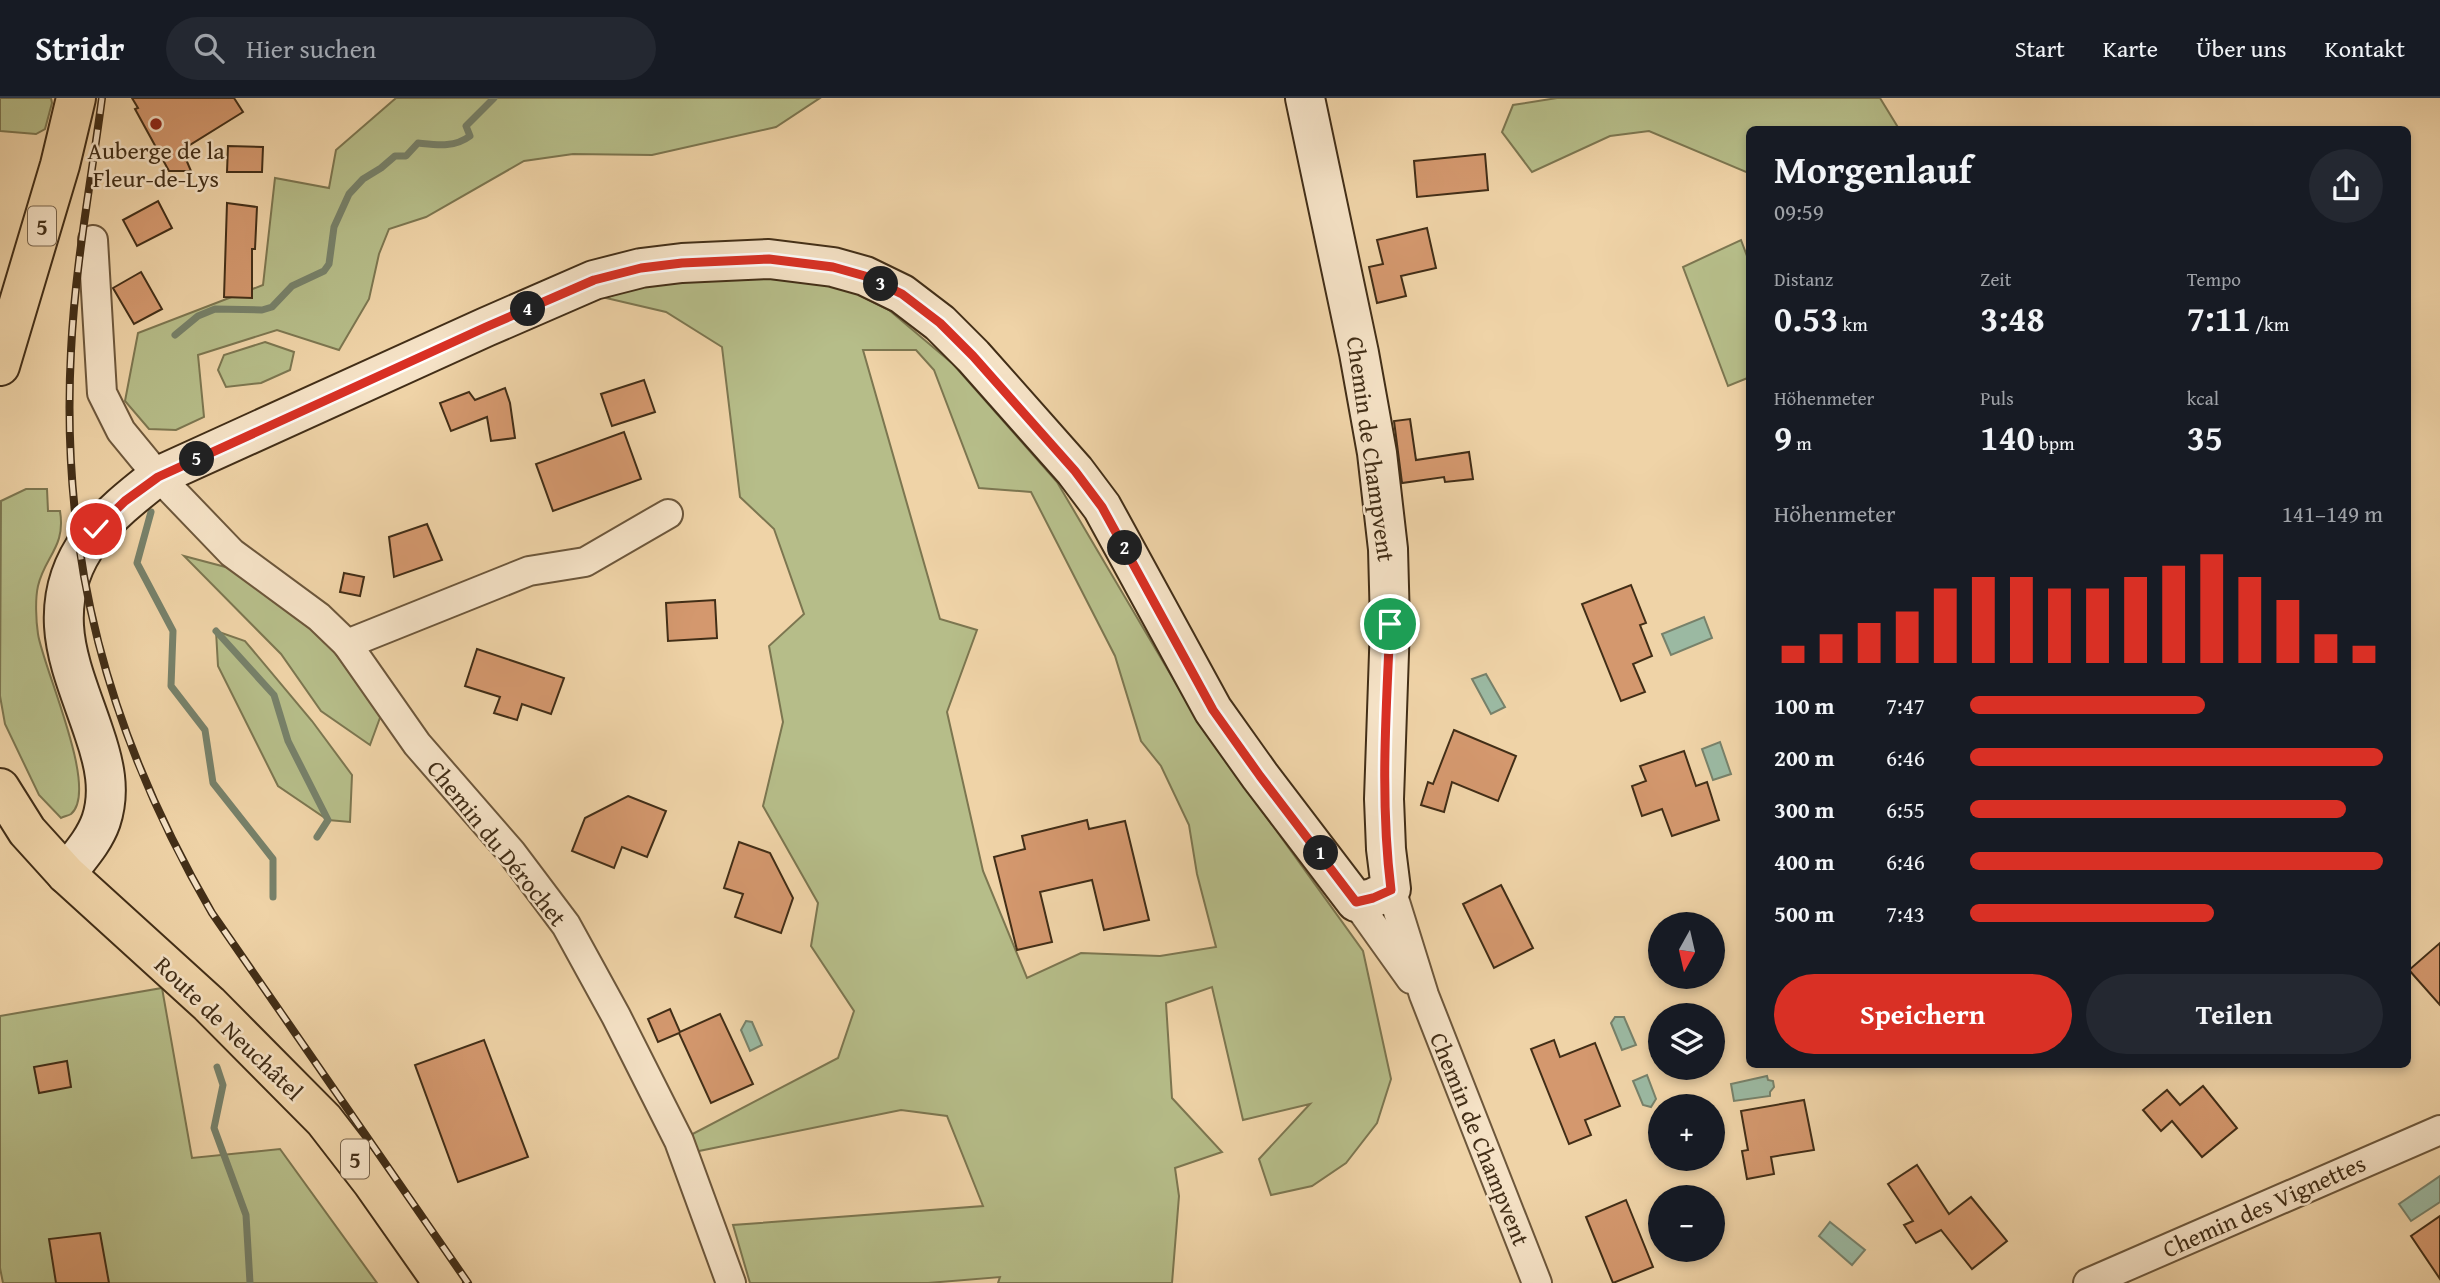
<!DOCTYPE html>
<html lang="de">
<head>
<meta charset="utf-8">
<style>
	:root { --surface:#171b24; --page:#242831; --text:#f1f3f6; --muted:#9ea1a6; --line:#363941; --accent:#d93025 }
	body { margin:0; font-family:"Gentium Book Plus",serif; background:var(--page); color:var(--text); height:100vh; display:flex; flex-direction:column; font-size:26px; white-space:nowrap }
	* { box-sizing:border-box; margin:0 }
	p { font-size:23px; color:var(--muted) }
	.icon { flex:none; width:38px; height:38px; fill:none; stroke:currentColor; stroke-width:2; stroke-linecap:round; stroke-linejoin:round }
	.map { position:relative; flex:1; overflow:hidden }
	.panel { position:absolute; left:1746px; top:28px; width:665px; height:942px; display:flex; flex-direction:column; background:var(--surface); border-radius:10px; box-shadow:0 4px 10px #0003 }
	.panel>* { flex:none }
	.needle { width:46px; rotate:188deg }
	.buttons { position:absolute; left:1648px; top:814px; display:grid; gap:14px }
	.buttons a { display:grid; place-items:center; width:77px; height:77px; border-radius:50%; background:var(--surface); box-shadow:0 4px 10px #0003; font-size:35px }
	.pin { position:absolute; display:grid; place-items:center; width:60px; height:60px; color:#fff; margin:-30px; border:4px solid #fff; border-radius:50%; box-shadow:0 2px 7px #0007 }
	.km { position:absolute; width:35px; height:35px; margin:-18px; border-radius:50%; background:#222; color:#fff; font-size:19px; line-height:35px; text-align:center }
	.round { display:grid; place-items:center; flex:none; width:74px; height:74px; border-radius:37px; background:var(--page) }
	.head { display:flex; align-items:center; justify-content:space-between; height:119px; padding:0 28px }
	h1 { font-size:38px; font-weight:600; line-height:52px }
	.figures { display:grid; grid-template-columns:repeat(3,1fr); gap:10px; height:119px; padding:7px 28px }
	.figures div { display:grid; align-content:center }
	.figures b { font-size:35px; font-weight:600 }
	.figures small { font-size:19px; font-weight:400 }
	.figures p { font-size:19px }
	.chart { height:196px; padding:14px 28px }
	.chart p { display:flex; justify-content:space-between }
	.chart svg { width:100%; height:126px; margin-top:7px; stroke:var(--accent); stroke-width:6 }
	.cta { display:flex; gap:14px; margin-top:auto; padding:14px 28px }
	.cta a { flex:1; height:80px; border-radius:42px; background:var(--accent); color:#fff; font-size:28px; font-weight:600; line-height:80px; text-align:center }
	.cta a+a { background:var(--page); color:var(--text) }
	ul { padding:0 28px; list-style:none; font-size:23px }
	li { display:grid; grid-template-columns:112px 84px 1fr; align-items:center; height:52px }
	li i { height:18px; border-radius:9px; background:var(--accent) }
	header { display:flex; align-items:center; gap:42px; box-sizing:border-box; height:98px; padding:0 35px; background:var(--surface); border-bottom:2px solid var(--line) }
	header strong { font-size:33px }
	nav { display:flex; gap:38px; margin-inline-start:auto; font-size:24px }
	.search { width:490px; height:63px; background:var(--page); display:flex; align-items:center; gap:18px; box-sizing:border-box; padding:0 24px; border-radius:38px; color:var(--muted); font-size:26px }
	.map>svg:first-child { display:block }
	.green { fill:#b6bd89; stroke:#7c7650; stroke-width:2; fill-rule:evenodd }
	.water { fill:#9bb9a2; stroke:#77816a; stroke-width:2 }
	.lines { fill:none; stroke-linecap:round; stroke-linejoin:round }
	.stream { stroke:#77816a; stroke-width:7 }
	.building { fill:#d4986e; stroke:#422e17; stroke-width:2 }
	.street-casing { stroke:#6d573b; stroke-width:32 }
	.secondary-casing { stroke:#422e17; stroke-width:42 }
	.primary-casing { stroke:#422e17; stroke-width:42 }
	.street { stroke:#f5e2c6; stroke-width:28 }
	.secondary { stroke:#f5e2c6; stroke-width:38 }
	.primary { stroke:#efd3a7; stroke-width:38 }
	.rail-casing { stroke:#422e17; stroke-width:8 }
	.rail { stroke:#f5e2c6; stroke-width:5; stroke-dasharray:16; stroke-linecap:butt }
	.route-casing { stroke:#fff; stroke-width:14 }
	.route { stroke:#d93025; stroke-width:9 }
	.poi-dot { fill:#8f2418; stroke:#f5e2c6; stroke-width:2.5 }
	.labels { text-anchor:middle; dominant-baseline:central; stroke-width:5; stroke-linejoin:round; paint-order:stroke }
	.shield { fill:#f5e2c6; stroke:#78644c; stroke-width:2 }
	.shield-label { font-size:23px; font-weight:bold; fill:#422e17 }
	.poi-label { font-size:24px; fill:#422e17; stroke:#f5e2c6 }
	.street-label { font-size:24px; fill:#422e17; stroke:#f5e2c6 }
</style>
</head>
<body>
<header>
<strong>Stridr</strong>
<div class="search"><svg class="icon" aria-label="search" viewBox="0 0 24 24"><circle cx="10" cy="10" r="6"/><path d="M15 15l6 6"/></svg>Hier suchen</div>
<nav><a>Start</a><a>Karte</a><a>Über uns</a><a>Kontakt</a></nav>
</header>
<div class="map">
<svg width="2440" height="1185" viewBox="0 0 2440 1185">
	<rect width="100%" height="100%" fill="#efd3a7"/>
	<filter id="stains"><feTurbulence type="fractalNoise" baseFrequency=".00286" numOctaves="4"/><feColorMatrix values="0 0 0 0 .2 0 0 0 0 .09 0 0 0 0 .02 0 0 0 .5 -.17"/></filter>
	<radialGradient id="worn" r=".72"><stop offset=".6" stop-color="#630" stop-opacity="0"/><stop offset="1" stop-color="#630" stop-opacity=".3"/></radialGradient>
	<g class="green">
		<polygon points="0,0 51,0 52,5 45,31 36,36 0,33"/>
		<polygon points="396,0 820,0 776,29 652,57 573,56 524,63 426,119 389,131 379,156 369,201 339,252 277,232 198,257 204,319 176,332 149,331 125,303 138,235 263,187 275,80 329,90 336,52"/>
		<polygon points="1557,0 1880,0 1899,31 1750,32 1750,72 1746,74 1649,33 1610,38 1532,74 1502,34 1513,7"/>
		<polygon points="1741,142 1750,166 1750,279 1728,288 1683,169"/>
		<path d="M676 172 826 180 889 212 953 266 1057 384 1201 628 1363 853 1391 981 1377 1025 1346 1065 1312 1088 1271 1097 1259 1061 1310 1006 1243 1022 1212 889 1166 905 1172 1000 1222 1054 1175 1070 1179 1098 1172 1185H998L1000 1179 928 1185H750L733 1127 983 1108 947 1018 901 1012 689 1055 683 1041 838 960 854 913 811 848 818 805 763 708 783 624 769 548 804 516 774 431 740 399 722 249 666 214 606 200ZM863 252H916L934 272 979 390 1031 394 1115 558 1141 643 1161 668 1189 727 1197 776 1216 849 1160 858 1081 855 1027 880 983 773 947 614 977 532 940 521Z"/>
		<polygon points="265,244 294,254 290,272 261,285 226,289 218,272 224,257"/>
		<path d="M26 391H47L48 413H60C66 449 45 458 38 488 35 501 36 523 38 536 43 570 100 692 71 716 68 718 64 718 61 720L39 697 5 626 0 598 1 403Z"/>
		<polygon points="184,458 233,471 323,539 381,617 370,647 321,613 281,556"/>
		<polygon points="216,533 245,543 312,623 352,677 350,724 328,722 278,688 218,568"/>
		<polygon points="162,890 192,1060 280,1051 377,1185 3,1185 0,1170 0,918"/>
	</g>
	<g class="water">
		<polygon points="1704,519 1712,540 1671,557 1662,536"/>
		<polygon points="1486,576 1505,609 1491,616 1472,581"/>
		<polygon points="1720,644 1731,676 1713,682 1702,651"/>
		<polygon points="1615,919 1624,919 1636,947 1622,952 1611,925"/>
		<polygon points="746,923 752,924 762,947 750,953 741,932"/>
		<polygon points="1647,977 1656,1001 1651,1009 1643,1007 1633,983"/>
		<polygon points="1767,978 1768,982 1773,983 1774,989 1770,994 1770,998 1734,1003 1731,986"/>
		<polygon points="2440,1078 2440,1104 2411,1123 2399,1106"/>
		<polygon points="1830,1124 1865,1152 1852,1167 1819,1138"/>
	</g>
	<g class="lines">
		<g class="stream">
			<path d="M175 237 198 218 215 211 262 212 272 209 292 188 324 173 329 166 334 129 349 96 363 81 381 70 395 58H406L418 45C437 47 454 50 470 38L466 28 494 0"/>
			<polyline points="151,414 137,465 173,533 171,588 205,632 213,685 273,761 273,799"/>
			<polyline points="216,533 274,597 288,643 328,722 317,739"/>
			<polyline points="217,969 223,987 214,1030 246,1117 250,1185"/>
		</g>
	</g>
	<g class="building">
		<polygon points="132,0 234,0 243,14 182,52 191,73 169,73 135,11 138,10"/>
		<polygon points="228,48 263,49 262,74 227,74"/>
		<polygon points="1485,56 1488,92 1417,99 1414,63"/>
		<polygon points="158,103 172,130 137,148 123,122"/>
		<polygon points="227,105 257,109 255,151 252,151 252,200 224,199"/>
		<polygon points="1427,130 1436,170 1401,178 1406,198 1377,205 1369,169 1383,166 1377,142"/>
		<polygon points="141,174 162,211 134,226 113,190"/>
		<polygon points="644,282 655,314 612,328 601,296"/>
		<polygon points="505,290 510,305 515,340 491,343 487,319 451,333 440,305 469,294 475,302"/>
		<polygon points="1410,321 1416,362 1469,354 1473,381 1445,384 1444,379 1402,385 1394,323"/>
		<polygon points="624,334 641,381 553,413 536,366"/>
		<polygon points="427,426 442,462 394,479 389,439"/>
		<polygon points="344,475 364,479 360,498 340,494"/>
		<polygon points="1631,487 1646,525 1640,527 1652,558 1633,566 1645,594 1621,603 1582,506"/>
		<polygon points="715,502 717,540 668,543 666,505"/>
		<polygon points="477,551 564,580 551,616 522,606 517,622 494,615 500,599 465,588"/>
		<polygon points="1454,632 1516,658 1498,703 1452,684 1444,714 1421,707 1428,684 1433,686"/>
		<polygon points="1684,653 1696,688 1707,684 1719,722 1672,738 1662,711 1642,718 1632,688 1646,683 1640,668"/>
		<polygon points="628,698 666,713 647,759 622,749 614,770 572,753 585,720"/>
		<polygon points="1087,722 1089,731 1125,723 1149,822 1104,832 1092,782 1040,794 1052,844 1017,852 994,759 1025,751 1022,738"/>
		<polygon points="739,744 770,755 793,800 781,835 735,819 743,796 724,790"/>
		<polygon points="1501,787 1533,850 1494,870 1463,806"/>
		<polygon points="2440,845 2440,907 2409,872"/>
		<polygon points="670,911 680,934 720,916 753,986 711,1005 679,935 658,944 648,921"/>
		<polygon points="484,942 528,1059 458,1084 415,967"/>
		<polygon points="1554,942 1560,959 1595,945 1620,1008 1585,1022 1591,1037 1569,1046 1531,951"/>
		<polygon points="67,963 71,989 39,995 34,969"/>
		<polygon points="2203,988 2237,1030 2202,1059 2172,1023 2161,1033 2143,1012 2167,992 2180,1007"/>
		<polygon points="1804,1002 1814,1052 1771,1059 1774,1076 1747,1081 1742,1053 1748,1052 1741,1013"/>
		<polygon points="1917,1067 1949,1116 1971,1099 2007,1143 1972,1171 1941,1132 1916,1145 1904,1127 1913,1123 1888,1086"/>
		<polygon points="1626,1102 1653,1169 1613,1185 1586,1119"/>
		<polygon points="2440,1118 2440,1181 2411,1138"/>
		<polygon points="100,1135 109,1185 56,1185 49,1141"/>
	</g>
	<g class="lines">
		<defs>
			<g id="street">
				<polyline points="93,142 102,295 121,333 158,378 232,455 319,519 347,546 417,646 511,754 566,827 616,918 679,1043 731,1185"/>
				<polyline points="347,546 529,473 585,464 668,416"/>
				<polyline points="1391,791 1424,897 1537,1185"/>
				<polyline points="1356,804 1411,881"/>
				<polyline points="2088,1185 2440,1032"/>
			</g>
			<path id="secondary" d="M66 776C79 759 94 743 101 723 111 693 104 664 94 635 83 601 66 564 64 528 60 456 107 418 158 378L486 229 594 182 641 170 682 165 769 161 833 169 865 178 902 196 940 225 973 258 1075 373 1102 409 1213 612 1260 678 1356 804 1373 800 1391 791 1386 751 1384 701 1390 526 1388 451 1377 355 1359 255 1305 0"/>
			<g id="primary">
				<polyline points="0,268 60,67 76,0"/>
				<polyline points="0,690 27,733 66,776 209,906 324,1022 372,1084 443,1185"/>
			</g>
		</defs>
		<use href="#street" class="street-casing"/>
		<use href="#secondary" class="secondary-casing"/>
		<use href="#primary" class="primary-casing"/>
		<use href="#street" class="street"/>
		<use href="#secondary" class="secondary"/>
		<use href="#primary" class="primary"/>
		<defs>
			<path id="rail" d="M102 0C91 84 75 168 71 253 60 460 108 636 212 815L468 1185"/>
		</defs>
		<use href="#rail" class="rail-casing"/>
		<use href="#rail" class="rail"/>
	</g>
	<g class="lines">
		<defs>
			<path id="route" d="M96 431 125 403 158 379 486 229 594 182 641 170 682 165 769 161 833 169 865 178 902 196 940 225 973 258 1075 373 1102 409 1213 612 1260 678 1356 804 1373 800 1391 792C1380 703 1386 615 1390 526"/>
		</defs>
		<use href="#route" class="route-casing"/>
		<use href="#route" class="route"/>
	</g>
	<circle class="poi-dot" cx="156" cy="26" r="7"/>
	<g class="labels">
		<g class="shield">
			<rect x="28" y="108.5" width="28" height="39" rx="5"/>
			<rect x="341" y="1041.5" width="28" height="39" rx="5"/>
		</g>
		<g class="shield-label">
			<text x="42" y="128">5</text>
			<text x="355" y="1061">5</text>
		</g>
		<g class="poi-label">
			<text x="156" y="52">Auberge de la<tspan x="156" dy="28">Fleur-de-Lys</tspan></text>
		</g>
		<g class="street-label">
			<text transform="translate(1371 351) rotate(82)">Chemin de Champvent</text>
			<text transform="translate(497 745) rotate(51)">Chemin du Dérochet</text>
			<text transform="translate(229 930) rotate(44)">Route de Neuchâtel</text>
			<text transform="translate(1480 1041) rotate(68)">Chemin de Champvent</text>
			<text transform="translate(2264 1108) rotate(-24)">Chemin des Vignettes</text>
		</g>
	</g>
	<rect width="100%" height="100%" filter="url(#stains)"/>
	<rect width="100%" height="100%" fill="url(#worn)"/>
</svg>
<div class="buttons">
<a><svg class="needle" viewBox="-14 -14 28 28"><path d="M0-13l5 13h-10z" fill="#e53935"/><path d="M0 13l5-13h-10z" fill="#9ea1a6"/></svg></a>
<a><svg class="icon" aria-label="layers" viewBox="0 0 24 24"><path d="M12 4l9 5-9 5-9-5zM3 14l9 5 9-5"/></svg></a>
<a>+</a>
<a>−</a>
</div>
<div class="pin" style="left:1390px;top:526px;background:#1e9e55"><svg class="icon" aria-label="arrive" viewBox="0 0 24 24"><path d="M6 21V4h12l-3 4 3 4H6"/></svg></div>
<div class="pin" style="left:96px;top:431px;background:#d93025"><svg class="icon" aria-label="check" viewBox="0 0 24 24"><path d="M5 12l5 5 9-10"/></svg></div>
<b class="km" style="left:1321px;top:755px">1</b>
<b class="km" style="left:1125px;top:450px">2</b>
<b class="km" style="left:881px;top:186px">3</b>
<b class="km" style="left:528px;top:211px">4</b>
<b class="km" style="left:197px;top:361px">5</b>
<section class="panel">
<div class="head"><div><h1>Morgenlauf</h1><p>09:59</p></div><a class="round"><svg class="icon" aria-label="share" viewBox="0 0 24 24"><path d="M12 15V3M7 8l5-5 5 5M5 13v7h14v-7"/></svg></a></div>
<div class="figures">
<div><p>Distanz</p><b>0.53<small> km</small></b></div>
<div><p>Zeit</p><b>3:48</b></div>
<div><p>Tempo</p><b>7:11<small> /km</small></b></div>
</div>
<div class="figures">
<div><p>Höhenmeter</p><b>9<small> m</small></b></div>
<div><p>Puls</p><b>140<small> bpm</small></b></div>
<div><p>kcal</p><b>35</b></div>
</div>
<div class="chart"><p><span>Höhenmeter</span>141–149 m</p>
<svg viewBox="0 0 160 44" preserveAspectRatio="none"><path d="M5 44V38M15 44V34M25 44V30M35 44V26M45 44V18M55 44V14M65 44V14M75 44V18M85 44V18M95 44V14M105 44V10M115 44V6M125 44V14M135 44V22M145 44V34M155 44V38"/></svg>
</div>
<ul>
<li><b>100 m</b>7:47<i style="width:57%"></i></li>
<li><b>200 m</b>6:46<i style="width:100%"></i></li>
<li><b>300 m</b>6:55<i style="width:91%"></i></li>
<li><b>400 m</b>6:46<i style="width:100%"></i></li>
<li><b>500 m</b>7:43<i style="width:59%"></i></li>
</ul>
<div class="cta"><a>Speichern</a><a>Teilen</a></div>
</section>
</div>
</body>
</html>
